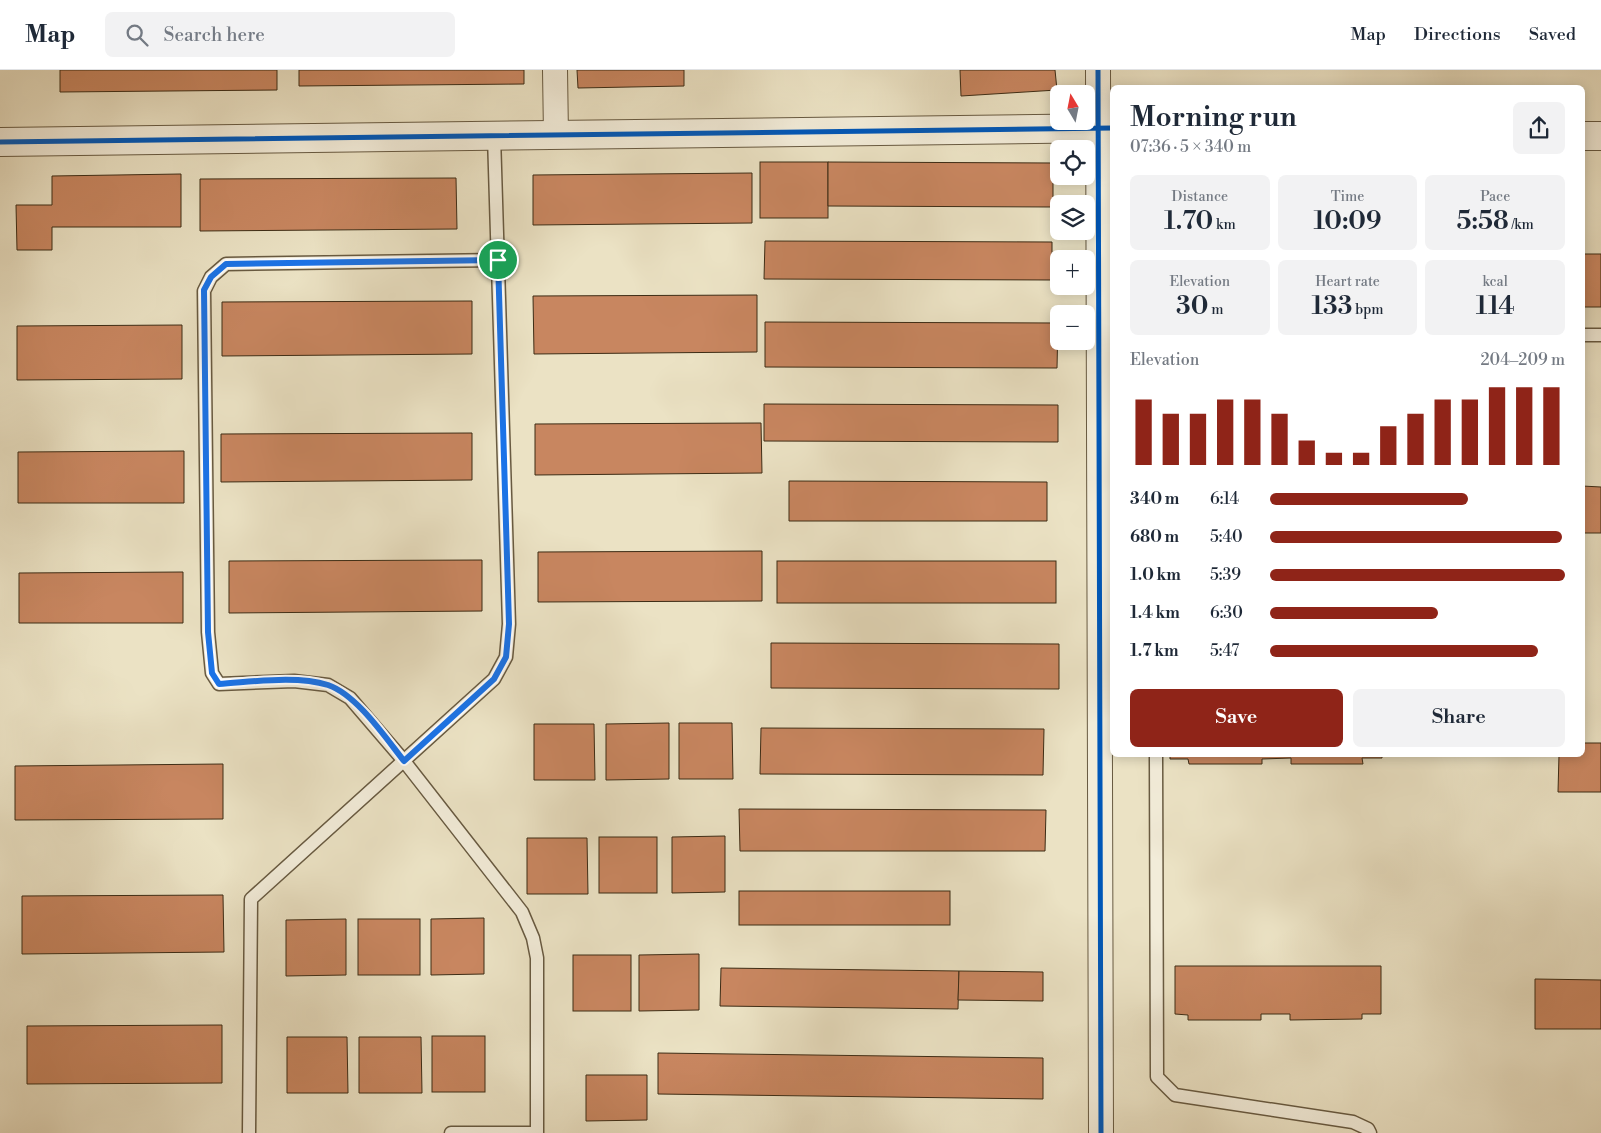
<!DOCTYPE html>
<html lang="en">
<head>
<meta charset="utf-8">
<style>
	:root { --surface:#fff; --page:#f2f2f3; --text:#1f2937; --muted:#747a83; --line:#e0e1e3; --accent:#8f2418 }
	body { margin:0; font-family:"Libre Bodoni",serif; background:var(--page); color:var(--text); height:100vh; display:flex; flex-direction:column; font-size:19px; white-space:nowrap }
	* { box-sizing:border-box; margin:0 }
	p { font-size:16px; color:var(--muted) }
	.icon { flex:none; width:28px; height:28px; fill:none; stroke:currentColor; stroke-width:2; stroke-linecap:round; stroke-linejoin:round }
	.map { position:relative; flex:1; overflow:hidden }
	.panel { position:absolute; left:1110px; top:15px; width:475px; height:672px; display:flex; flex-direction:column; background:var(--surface); border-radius:8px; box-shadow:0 2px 12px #0003 }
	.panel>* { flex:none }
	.needle { width:32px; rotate:350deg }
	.buttons { position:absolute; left:1050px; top:15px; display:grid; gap:10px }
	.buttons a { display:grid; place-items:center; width:45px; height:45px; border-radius:8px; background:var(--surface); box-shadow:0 2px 12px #0003; font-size:25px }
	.pin { position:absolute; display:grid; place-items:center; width:42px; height:42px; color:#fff; margin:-21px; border:2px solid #fff; border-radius:50%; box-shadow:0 1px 5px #0007 }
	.round { display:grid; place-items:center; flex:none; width:52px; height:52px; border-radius:8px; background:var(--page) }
	.headline { display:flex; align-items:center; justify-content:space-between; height:85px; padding:0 20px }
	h1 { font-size:28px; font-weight:600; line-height:38px }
	.stats { display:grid; grid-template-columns:repeat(3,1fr); gap:8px; height:85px; padding:5px 20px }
	.stats div { display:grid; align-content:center; border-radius:8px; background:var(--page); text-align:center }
	.stats b { font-size:25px; font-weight:600 }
	.stats small { font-size:14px; font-weight:400 }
	.stats p { font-size:14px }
	.chart { height:140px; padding:10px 20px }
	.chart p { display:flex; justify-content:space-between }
	.chart svg { width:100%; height:90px; margin-top:5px; stroke:var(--accent); stroke-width:6 }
	.cta { display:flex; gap:10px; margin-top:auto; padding:10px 20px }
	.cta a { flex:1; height:58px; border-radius:8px; background:var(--accent); color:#fff; font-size:20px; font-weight:600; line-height:58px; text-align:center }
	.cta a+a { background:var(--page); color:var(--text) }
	ul { padding:0 20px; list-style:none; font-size:16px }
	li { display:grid; grid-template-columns:80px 60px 1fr; align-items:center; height:38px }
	li i { height:12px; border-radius:6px; background:var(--accent) }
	header { display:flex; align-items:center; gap:30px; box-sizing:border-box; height:70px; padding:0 25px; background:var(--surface); border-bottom:1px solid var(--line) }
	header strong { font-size:24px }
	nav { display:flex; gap:28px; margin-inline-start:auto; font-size:18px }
	.search { width:350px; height:45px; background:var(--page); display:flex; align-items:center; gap:12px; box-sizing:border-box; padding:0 18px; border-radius:8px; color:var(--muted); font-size:19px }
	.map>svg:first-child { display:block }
	.building { fill:#c88660; stroke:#3d2c15 }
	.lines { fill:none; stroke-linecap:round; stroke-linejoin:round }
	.service-casing { stroke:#685a41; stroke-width:15 }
	.minor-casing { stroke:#685a41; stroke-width:26 }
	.tertiary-casing { stroke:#685a41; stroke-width:30 }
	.service { stroke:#f2ecd9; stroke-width:12 }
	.minor { stroke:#f2ecd9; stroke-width:24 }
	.tertiary { stroke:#f2ecd9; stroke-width:28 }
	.cycleway-casing { stroke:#f2ecd9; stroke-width:8 }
	.cycleway { stroke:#0057b8; stroke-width:5 }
	.route-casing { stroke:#fff; stroke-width:10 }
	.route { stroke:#1a73e8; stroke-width:6 }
</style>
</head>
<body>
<header>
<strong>Map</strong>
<div class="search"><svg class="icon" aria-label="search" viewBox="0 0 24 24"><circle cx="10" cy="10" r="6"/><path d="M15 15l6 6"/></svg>Search here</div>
<nav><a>Map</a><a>Directions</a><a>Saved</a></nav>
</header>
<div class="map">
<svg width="1601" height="1063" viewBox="0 0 1601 1063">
	<rect width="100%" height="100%" fill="#ebe2c4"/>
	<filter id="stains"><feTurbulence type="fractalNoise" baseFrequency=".004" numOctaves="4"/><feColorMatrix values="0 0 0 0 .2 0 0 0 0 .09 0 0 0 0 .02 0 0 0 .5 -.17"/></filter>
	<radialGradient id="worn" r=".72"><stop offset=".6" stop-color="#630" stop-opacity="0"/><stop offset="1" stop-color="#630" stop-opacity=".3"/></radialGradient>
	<g class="building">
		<polygon points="60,0 277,0 277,20 60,22"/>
		<polygon points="299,0 524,0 524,14 299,16"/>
		<polygon points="577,0 684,0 684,16 578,18"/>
		<polygon points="960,0 1055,0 1057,20 961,26"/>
		<rect x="760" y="92" width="68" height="56"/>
		<polygon points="828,92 1053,93 1053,137 828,136"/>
		<polygon points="752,103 752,153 533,155 533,105"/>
		<polygon points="181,104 181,157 52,157 52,180 17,180 16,135 52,135 52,106"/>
		<polygon points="456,108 457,159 200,161 200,109"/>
		<polygon points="765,171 1052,172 1052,210 764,209"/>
		<rect x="1582" y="184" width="19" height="53"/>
		<polygon points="757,225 757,282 534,284 533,226"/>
		<polygon points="472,231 472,284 222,286 222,232"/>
		<polygon points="765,252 1058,253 1057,298 765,297"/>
		<polygon points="182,255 182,309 17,310 17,256"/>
		<polygon points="764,334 1058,335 1058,372 764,371"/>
		<polygon points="761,353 762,403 535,405 535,354"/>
		<polygon points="472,363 472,410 221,412 221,364"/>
		<polygon points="184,381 184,433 18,433 18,382"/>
		<polygon points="789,411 1047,412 1047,451 789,451"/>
		<polygon points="1582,416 1601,417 1601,463 1582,463"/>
		<polygon points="762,481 762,531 538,532 538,482"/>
		<polygon points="482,490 482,541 229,543 229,491"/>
		<rect x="777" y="491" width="279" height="42"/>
		<polygon points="183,502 183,553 19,553 19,503"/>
		<polygon points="771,573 1059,574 1059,619 771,618"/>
		<polygon points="669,653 669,709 606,710 606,654"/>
		<polygon points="679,653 732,653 733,709 679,709"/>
		<polygon points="534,654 594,654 595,710 534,710"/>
		<polygon points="761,658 1044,659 1043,705 760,704"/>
		<polygon points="1582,673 1601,673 1601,722 1558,722 1559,685 1582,685"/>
		<polygon points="1170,685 1382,685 1382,688 1362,688 1363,694 1291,694 1291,688 1262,689 1262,694 1189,694 1188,689 1170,689"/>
		<polygon points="223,694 223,749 15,750 15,696"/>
		<polygon points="739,739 1046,740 1045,781 740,781"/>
		<polygon points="725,766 725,822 672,823 672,767"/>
		<rect x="599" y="767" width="58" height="56"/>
		<polygon points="527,768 587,768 588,824 527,824"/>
		<rect x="739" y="821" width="211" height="34"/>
		<polygon points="223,825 224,882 22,884 22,826"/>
		<polygon points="484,848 484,904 431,905 431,849"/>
		<polygon points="346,849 346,905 286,906 286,850"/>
		<rect x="358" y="849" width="62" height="56"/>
		<polygon points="699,884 699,940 639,941 639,885"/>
		<rect x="573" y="885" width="58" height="56"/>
		<polygon points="1175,896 1381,896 1381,944 1362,944 1362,949 1290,950 1290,944 1261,944 1261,950 1188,950 1188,945 1175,944"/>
		<polygon points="721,898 959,901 958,939 720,936"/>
		<polygon points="959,901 1043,902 1043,931 958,930"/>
		<polygon points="1535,909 1601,910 1601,959 1535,959"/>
		<polygon points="222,955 222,1013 27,1014 27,956"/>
		<rect x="432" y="966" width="53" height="56"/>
		<polygon points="287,967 347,967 348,1023 287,1023"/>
		<polygon points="359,967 421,967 422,1023 359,1023"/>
		<polygon points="658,983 1043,988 1043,1029 658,1024"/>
		<polygon points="586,1005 647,1005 647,1050 586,1051"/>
	</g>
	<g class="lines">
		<defs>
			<g id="service">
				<polyline points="1582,265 1601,265"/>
				<polyline points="1156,685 1157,1007 1175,1025 1353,1052 1368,1059 1370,1063"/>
				<polyline points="249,1063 251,829 494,609 506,587 509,554 494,66"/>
				<polyline points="451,1063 537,1063 537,888 533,868 522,842 404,691 350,628 328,615 294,611 219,614 212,603 208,562 204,221 211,207 226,194 498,190"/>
			</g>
			<g id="minor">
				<polyline points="555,0 556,65"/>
				<polyline points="1098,0 1101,1063"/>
			</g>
			<g id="tertiary">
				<polyline points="1582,66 1601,66"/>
				<polyline points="0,72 1112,58"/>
			</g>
		</defs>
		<use href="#service" class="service-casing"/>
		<use href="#minor" class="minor-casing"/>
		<use href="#tertiary" class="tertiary-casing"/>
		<use href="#service" class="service"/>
		<use href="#minor" class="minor"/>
		<use href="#tertiary" class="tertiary"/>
		<defs>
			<g id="cycleway">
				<polyline points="1098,0 1101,1063"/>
				<polyline points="0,72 1112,58"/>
			</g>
		</defs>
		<use href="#cycleway" class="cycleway-casing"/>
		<use href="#cycleway" class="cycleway"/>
	</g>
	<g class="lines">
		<defs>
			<path id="route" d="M498 190 509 554 506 587 494 609 404 691C385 667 357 625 328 615 296 605 252 612 219 614L212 603 208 562 204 220 211 207 226 194Z"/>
		</defs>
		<use href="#route" class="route-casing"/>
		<use href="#route" class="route"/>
	</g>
	<rect width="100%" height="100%" filter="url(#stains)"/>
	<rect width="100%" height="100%" fill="url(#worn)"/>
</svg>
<div class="buttons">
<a><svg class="needle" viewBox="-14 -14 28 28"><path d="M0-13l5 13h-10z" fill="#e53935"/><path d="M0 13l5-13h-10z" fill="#747a83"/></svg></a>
<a><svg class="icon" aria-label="locate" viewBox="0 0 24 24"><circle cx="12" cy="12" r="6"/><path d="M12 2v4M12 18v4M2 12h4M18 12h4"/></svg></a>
<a><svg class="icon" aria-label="layers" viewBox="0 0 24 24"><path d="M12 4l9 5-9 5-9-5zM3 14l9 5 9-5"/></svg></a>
<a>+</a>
<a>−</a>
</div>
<div class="pin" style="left:498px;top:190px;background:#1e9e55"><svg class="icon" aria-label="arrive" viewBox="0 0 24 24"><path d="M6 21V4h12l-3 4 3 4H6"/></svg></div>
<section class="panel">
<div class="headline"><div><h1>Morning run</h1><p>07:36 · 5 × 340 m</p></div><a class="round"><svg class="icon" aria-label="share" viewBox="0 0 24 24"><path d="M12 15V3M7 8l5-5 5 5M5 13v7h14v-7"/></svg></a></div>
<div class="stats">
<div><p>Distance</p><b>1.70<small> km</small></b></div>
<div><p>Time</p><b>10:09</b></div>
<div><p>Pace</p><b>5:58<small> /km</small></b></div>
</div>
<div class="stats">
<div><p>Elevation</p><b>30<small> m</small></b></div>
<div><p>Heart rate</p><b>133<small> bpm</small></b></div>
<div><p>kcal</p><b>114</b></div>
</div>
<div class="chart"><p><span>Elevation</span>204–209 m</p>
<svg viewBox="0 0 160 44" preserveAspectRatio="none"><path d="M5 44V12M15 44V19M25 44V19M35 44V12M45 44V12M55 44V19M65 44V32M75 44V38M85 44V38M95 44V25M105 44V19M115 44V12M125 44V12M135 44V6M145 44V6M155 44V6"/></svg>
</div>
<ul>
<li><b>340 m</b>6:14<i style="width:67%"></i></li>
<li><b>680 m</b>5:40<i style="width:99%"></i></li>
<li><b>1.0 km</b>5:39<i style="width:100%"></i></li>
<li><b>1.4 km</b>6:30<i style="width:57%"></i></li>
<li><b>1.7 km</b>5:47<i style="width:91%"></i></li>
</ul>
<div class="cta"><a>Save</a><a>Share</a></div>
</section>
</div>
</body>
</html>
